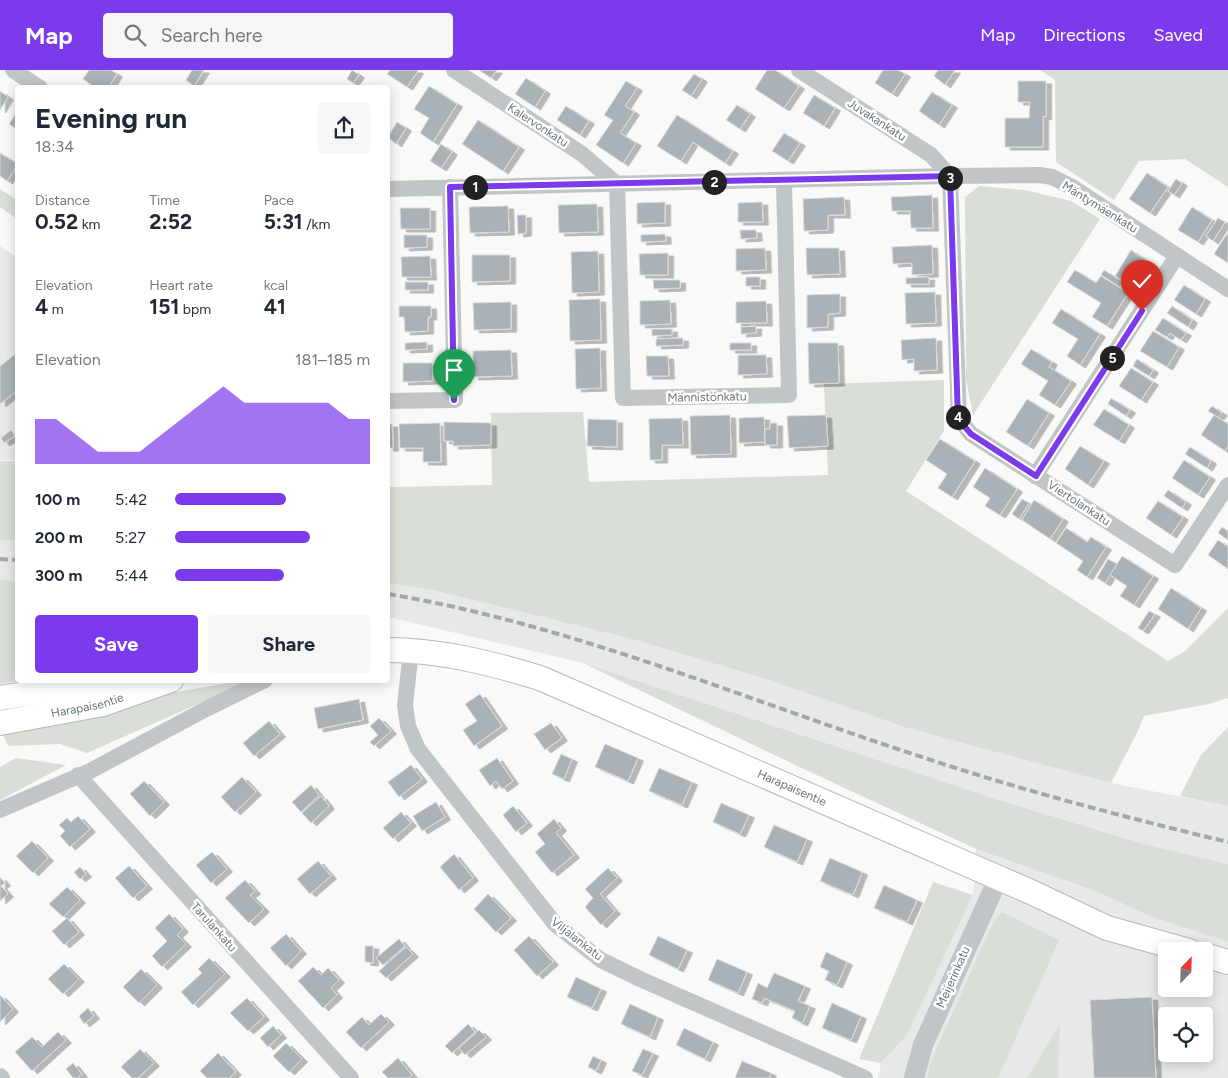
<!DOCTYPE html>
<html lang="en">
<head>
<meta charset="utf-8">
<style>
	:root { --surface:#fff; --page:#f6f6f7; --text:#1f2937; --muted:#747a83; --accent:#7c3aed }
	body { margin:0; font-family:Figtree,sans-serif; background:var(--page); color:var(--text); height:100vh; display:flex; flex-direction:column; font-size:19px; white-space:nowrap }
	* { box-sizing:border-box; margin:0 }
	p { font-size:16px; color:var(--muted) }
	.icon { flex:none; width:28px; height:28px; fill:none; stroke:currentColor; stroke-width:2; stroke-linecap:round; stroke-linejoin:round }
	.map { position:relative; flex:1; overflow:hidden }
	.sheet { position:absolute; left:15px; top:15px; width:375px; height:598px; display:flex; flex-direction:column; background:var(--surface); border-radius:5px; box-shadow:0 2px 12px #0003 }
	.sheet>* { flex:none }
	.needle { width:32px; rotate:23deg }
	.tools { position:absolute; left:1158px; top:872px; display:grid; gap:10px }
	.tools a { display:grid; place-items:center; width:55px; height:55px; border-radius:5px; background:var(--surface); box-shadow:0 2px 12px #0003; font-size:25px }
	.pin { position:absolute; display:grid; place-items:center; width:42px; height:42px; color:#fff; margin:-51px -21px; border-radius:50% 50% 50% 0; rotate:-45deg; box-shadow:0 0 5px #0007 }
	.pin .icon { rotate:45deg }
	.km { position:absolute; width:25px; height:25px; margin:-12px; border-radius:50%; background:#222; color:#fff; font-size:14px; line-height:25px; text-align:center }
	.round { display:grid; place-items:center; flex:none; width:52px; height:52px; border-radius:5px; background:var(--page) }
	.summary { display:flex; align-items:center; justify-content:space-between; height:85px; padding:0 20px }
	h1 { font-size:28px; font-weight:700; line-height:38px }
	.metrics { display:grid; grid-template-columns:repeat(3,1fr); gap:8px; height:85px; padding:5px 20px }
	.metrics div { display:grid; align-content:center }
	.metrics b { font-size:21px; font-weight:700 }
	.metrics small { font-size:14px; font-weight:400 }
	.metrics p { font-size:14px }
	.chart { height:140px; padding:10px 20px }
	.chart p { display:flex; justify-content:space-between }
	.chart svg { width:100%; height:90px; margin-top:5px; fill:var(--accent); opacity:.7 }
	.cta { display:flex; gap:10px; margin-top:auto; padding:10px 20px }
	.cta a { flex:1; height:58px; border-radius:5px; background:var(--accent); color:#fff; font-size:20px; font-weight:700; line-height:58px; text-align:center }
	.cta a+a { background:var(--page); color:var(--text) }
	ul { padding:0 20px; list-style:none; font-size:16px }
	li { display:grid; grid-template-columns:80px 60px 1fr; align-items:center; height:38px }
	li i { height:12px; border-radius:6px; background:var(--accent) }
	header { display:flex; align-items:center; gap:30px; box-sizing:border-box; height:70px; padding:0 25px; background:var(--accent); color:#fff }
	header strong { font-size:24px }
	nav { display:flex; gap:28px; margin-inline-start:auto; font-size:18px }
	.search { width:350px; height:45px; background:var(--page); display:flex; align-items:center; gap:12px; box-sizing:border-box; padding:0 18px; border-radius:5px; color:var(--muted); font-size:19px }
	.map>svg:first-child { display:block }
	.built { fill:#e7e8e8; fill-rule:evenodd }
	.green { fill:#d9ded6 }
	.building { fill:#aab2b7; stroke:#dbdbd9; filter:url(#shadow) }
	.lines { fill:none; stroke-linecap:round; stroke-linejoin:round }
	.secondary-casing { stroke:#b3b9bd; stroke-width:26 }
	.minor { stroke:#c0c5c8; stroke-width:16 }
	.tertiary { stroke:#c0c5c8; stroke-width:20 }
	.secondary { stroke:#fff; stroke-width:24 }
	.rail { stroke:#a2a9ae; stroke-width:4; stroke-dasharray:8 4; stroke-linecap:butt }
	.route-casing { stroke:#fff; stroke-width:10 }
	.route { stroke:#7c3aed; stroke-width:6 }
	.labels { text-anchor:middle; dominant-baseline:central; stroke-width:5; stroke-linejoin:round; paint-order:stroke }
	.street-label { font-size:12px; fill:#667680; stroke:#fff }
</style>
</head>
<body>
<header>
<strong>Map</strong>
<div class="search"><svg class="icon" aria-label="search" viewBox="0 0 24 24"><circle cx="10" cy="10" r="6"/><path d="M15 15l6 6"/></svg>Search here</div>
<nav><a>Map</a><a>Directions</a><a>Saved</a></nav>
</header>
<div class="map">
<svg width="1228" height="1008" viewBox="0 0 1228 1008">
	<defs>
		<filter id="shadow"><feDropShadow dx="5.5" dy="3" stdDeviation="0" flood-color="#0004"/></filter>
	</defs>
	<rect width="100%" height="100%" fill="#f9f9f7"/>
	<g class="built">
		<polygon points="0,176 17,187 17,390 0,390"/>
		<polygon points="0,470 17,471 17,511 0,510"/>
		<polygon points="388,513 432,520 632,569 1111,713 1228,736 1228,794 1144,774 1002,731 583,593 388,547"/>
		<path d="M976 779 1098 822 1147 845 1228 872V1008H878L881 993 907 965 973 825ZM1166 881H1204V919H1166ZM1166 946H1204V984H1166Z"/>
	</g>
	<g class="green">
		<polygon points="1040,0 1228,0 1228,117 1185,89 1139,91 1114,130 1056,92 1055,10"/>
		<polygon points="979,116 1025,120 1071,131 1100,149 973,345 966,309 965,127"/>
		<polygon points="0,119 17,130 17,149 0,137"/>
		<polygon points="944,310 944,361 906,421 1168,591 1184,582 1228,538 1228,628 1209,634 1144,646 1138,661 1111,713 905,657 766,609 632,569 432,520 388,513 388,417 492,415 491,343 583,342 589,412 828,405 824,314"/>
		<polygon points="0,391 17,391 17,471 0,470"/>
		<polygon points="0,510 17,511 18,610 25,610 0,614"/>
		<polygon points="583,593 1002,731 1144,774 1228,794 1228,872 1147,845 1098,822 976,779 808,701"/>
		<polygon points="246,610 252,610 87,683 60,674 8,676 2,662 158,625"/>
		<polygon points="1228,657 1228,736 1180,726 1201,685"/>
		<polygon points="16,688 66,695 0,730 0,697"/>
		<polygon points="933,812 973,825 907,965 881,993 859,989"/>
		<polygon points="1002,842 1059,870 998,1008 927,1008 930,993 993,853"/>
		<polygon points="1060,954 1058,1008 1027,1008"/>
	</g>
	<g class="building">
		<polygon points="89,0 111,0 117,4 108,18 96,18 83,9"/>
		<polygon points="192,0 204,0 194,16 186,10"/>
		<polygon points="352,0 359,5 353,13 347,9"/>
		<polygon points="390,0 417,0 418,1 407,17 387,4"/>
		<polygon points="479,0 497,0 491,8"/>
		<polygon points="767,0 775,0 799,16 784,38 755,19"/>
		<polygon points="883,0 898,0 905,4 892,24 875,13"/>
		<polygon points="938,0 955,0 945,15 934,6"/>
		<polygon points="694,4 702,9 691,26 682,20"/>
		<polygon points="526,8 545,21 535,37 515,24"/>
		<polygon points="626,11 637,18 625,36 634,42 620,63 636,73 623,93 596,75 613,50 604,45"/>
		<polygon points="1018,11 1046,11 1046,47 1043,46 1043,77 1005,77 1005,48 1029,48 1030,32 1018,32"/>
		<polygon points="429,16 457,34 433,72 420,63 429,48 414,39"/>
		<polygon points="0,21 8,27 0,40"/>
		<polygon points="932,22 952,35 939,55 919,41"/>
		<polygon points="814,25 835,38 824,56 803,43"/>
		<polygon points="737,35 750,44 740,59 726,50"/>
		<polygon points="566,36 589,51 580,65 557,50"/>
		<polygon points="18,40 18,60 9,54"/>
		<polygon points="677,45 733,81 725,93 693,72 681,91 657,76"/>
		<polygon points="478,50 519,77 503,101 462,74"/>
		<polygon points="397,52 406,58 396,74 388,67"/>
		<polygon points="784,63 800,73 788,91 772,81"/>
		<polygon points="441,74 452,82 441,98 430,91"/>
		<polygon points="0,83 18,94 7,111 0,106"/>
		<polygon points="1147,103 1168,117 1150,143 1129,129"/>
		<polygon points="1176,109 1182,113 1174,125 1168,121"/>
		<polygon points="932,125 933,158 911,158 910,141 892,141 891,127"/>
		<polygon points="844,127 845,145 828,145 828,160 804,161 803,129"/>
		<polygon points="665,132 665,153 637,154 637,133"/>
		<polygon points="762,132 763,152 738,152 738,133"/>
		<polygon points="597,134 598,162 559,163 558,135"/>
		<polygon points="508,136 509,162 470,163 469,137"/>
		<polygon points="1192,137 1212,150 1198,172 1178,160"/>
		<polygon points="400,138 430,138 430,159 401,159"/>
		<polygon points="517,145 526,145 526,163 518,164"/>
		<polygon points="1218,148 1225,152 1213,171 1206,166"/>
		<polygon points="740,160 756,160 757,168 741,169"/>
		<polygon points="1228,162 1228,193 1214,184"/>
		<polygon points="665,164 666,171 641,172 641,165"/>
		<polygon points="404,165 427,165 427,177 404,178"/>
		<polygon points="932,175 933,204 912,205 912,193 893,194 892,177"/>
		<polygon points="765,178 766,200 736,201 736,179"/>
		<polygon points="806,178 839,178 840,204 807,205"/>
		<polygon points="1131,180 1148,192 1132,217 1115,206"/>
		<polygon points="598,181 599,222 572,223 571,182"/>
		<polygon points="668,183 668,205 640,205 639,184"/>
		<polygon points="472,185 510,185 510,211 472,212"/>
		<polygon points="430,186 431,207 402,207 401,187"/>
		<polygon points="1075,200 1096,213 1101,206 1128,223 1107,256 1092,247 1101,233 1067,212"/>
		<polygon points="1104,200 1123,212 1120,217 1101,205"/>
		<rect x="746" y="207" width="14" height="9"/>
		<polygon points="929,207 929,214 906,214 906,208"/>
		<polygon points="653,210 680,210 680,218 654,219"/>
		<rect x="405" y="212" width="23" height="8"/>
		<polygon points="1184,215 1205,229 1196,244 1174,230"/>
		<polygon points="935,222 936,253 906,254 905,223"/>
		<polygon points="840,224 840,243 828,244 828,257 807,258 807,225"/>
		<polygon points="600,229 601,270 570,271 569,230"/>
		<polygon points="670,230 671,254 640,255 640,231"/>
		<polygon points="766,231 767,253 736,253 736,232"/>
		<polygon points="511,232 511,259 474,260 473,233"/>
		<polygon points="399,236 431,236 431,247 428,247 428,261 405,262 404,247 399,247"/>
		<polygon points="1172,236 1192,250 1188,257 1167,243"/>
		<polygon points="1061,239 1100,264 1080,295 1067,286 1078,269 1052,253"/>
		<polygon points="1163,248 1186,263 1181,270 1170,263 1167,267 1155,260"/>
		<polygon points="756,256 756,263 741,264 741,257"/>
		<polygon points="652,259 672,259 672,265 652,266"/>
		<polygon points="1153,261 1179,277 1167,297 1140,281"/>
		<polygon points="683,268 683,275 656,276 656,269"/>
		<polygon points="936,268 937,300 914,301 914,289 902,290 901,270"/>
		<polygon points="427,272 427,279 405,280 405,273"/>
		<rect x="730" y="273" width="21" height="7"/>
		<polygon points="808,273 838,273 839,313 809,314"/>
		<polygon points="600,278 601,318 576,319 575,279"/>
		<polygon points="1031,279 1052,292 1049,297 1071,311 1055,335 1039,325 1048,311 1021,294"/>
		<polygon points="511,280 512,306 473,307 473,281"/>
		<polygon points="18,282 18,320 0,334 0,296"/>
		<polygon points="738,285 766,285 767,304 738,305"/>
		<polygon points="646,286 668,286 669,306 647,306"/>
		<polygon points="1137,289 1153,300 1149,306 1133,296"/>
		<polygon points="403,293 432,293 433,311 403,312"/>
		<polygon points="1131,298 1153,312 1141,330 1119,316"/>
		<polygon points="1111,328 1130,340 1126,346 1108,334"/>
		<polygon points="1027,329 1049,343 1028,376 1006,362"/>
		<polygon points="1212,336 1222,343 1218,347 1208,341"/>
		<polygon points="1104,339 1129,355 1119,371 1093,355"/>
		<polygon points="730,345 731,384 691,385 690,346"/>
		<polygon points="826,345 828,376 789,378 787,346"/>
		<polygon points="1214,345 1228,354 1228,376 1225,381 1201,365"/>
		<polygon points="764,347 765,372 739,373 739,348"/>
		<polygon points="682,348 683,375 662,375 662,390 650,390 649,349"/>
		<polygon points="588,349 617,350 617,377 587,376"/>
		<polygon points="444,352 491,353 491,375 453,376 453,371 444,371"/>
		<polygon points="440,353 441,392 423,392 423,378 400,378 399,354"/>
		<polygon points="770,353 777,353 777,375 765,375 765,359 770,359"/>
		<polygon points="388,354 392,354 393,378 388,378"/>
		<polygon points="11,360 15,366 4,373 1,368"/>
		<polygon points="940,369 975,391 952,427 938,418 947,404 926,390"/>
		<polygon points="1080,376 1104,391 1088,415 1065,399"/>
		<polygon points="1190,377 1211,391 1207,398 1185,384"/>
		<polygon points="1184,390 1210,407 1198,425 1172,408"/>
		<polygon points="985,398 1017,419 1000,445 985,436 990,428 973,417"/>
		<polygon points="1168,420 1186,432 1182,438 1164,426"/>
		<polygon points="1022,429 1029,433 1019,449 1012,444"/>
		<polygon points="1034,430 1063,449 1050,469 1022,450"/>
		<polygon points="1158,431 1183,447 1171,465 1146,448"/>
		<polygon points="1222,457 1228,461 1228,470 1218,463"/>
		<polygon points="1066,458 1087,472 1091,467 1106,477 1087,507 1077,500 1083,491 1056,473"/>
		<polygon points="1218,470 1228,477 1228,499 1208,485"/>
		<polygon points="1122,486 1153,506 1134,535 1120,526 1127,516 1110,505"/>
		<polygon points="1108,489 1117,494 1105,513 1097,508"/>
		<polygon points="1171,518 1201,538 1188,559 1158,539"/>
		<polygon points="1149,541 1155,544 1143,561 1138,558"/>
		<polygon points="480,624 502,656 474,676 463,660 477,651 465,634"/>
		<polygon points="359,629 363,650 318,659 314,638"/>
		<polygon points="379,648 391,661 374,676 370,672 378,665 370,656"/>
		<polygon points="269,651 280,664 254,686 243,673"/>
		<polygon points="551,653 562,668 545,680 534,664"/>
		<polygon points="605,674 638,688 628,711 595,697"/>
		<polygon points="561,684 572,689 564,709 552,704"/>
		<polygon points="497,688 513,711 502,719 496,711 490,716 479,700"/>
		<polygon points="411,695 422,709 399,727 388,712"/>
		<polygon points="659,698 692,712 682,735 649,721"/>
		<polygon points="242,707 256,722 235,742 221,727"/>
		<polygon points="144,711 164,732 150,746 130,724"/>
		<polygon points="311,715 319,725 301,742 292,732"/>
		<polygon points="321,726 329,736 311,753 302,743"/>
		<polygon points="436,732 445,747 422,761 413,746"/>
		<polygon points="721,733 749,745 740,764 713,752"/>
		<polygon points="513,736 527,753 516,762 503,745"/>
		<polygon points="401,742 411,753 393,769 383,758"/>
		<polygon points="78,746 90,759 70,777 60,766 65,761 59,755 67,748 71,752"/>
		<polygon points="554,749 561,758 556,763 574,785 552,803 535,782 545,774 537,764"/>
		<polygon points="774,755 807,769 797,792 764,777"/>
		<polygon points="32,771 48,788 33,803 16,786"/>
		<polygon points="212,782 227,799 211,813 196,795"/>
		<polygon points="454,784 473,808 459,820 440,797"/>
		<polygon points="830,788 862,802 853,825 820,811"/>
		<polygon points="318,791 331,806 310,824 297,809"/>
		<polygon points="129,796 147,816 133,828 115,808"/>
		<polygon points="80,797 86,804 80,809 74,802"/>
		<polygon points="608,798 617,808 600,824 615,841 601,855 585,837 593,828 585,819"/>
		<polygon points="0,807 5,813 1,816 8,824 0,831"/>
		<polygon points="245,810 255,821 250,825 264,839 249,853 225,828"/>
		<polygon points="884,815 917,830 907,852 874,838"/>
		<polygon points="67,817 80,830 63,847 49,834"/>
		<polygon points="488,824 511,848 496,862 474,839"/>
		<polygon points="169,844 183,859 177,865 186,874 162,897 152,886 167,871 155,858"/>
		<polygon points="67,848 79,862 64,875 52,861"/>
		<polygon points="286,864 301,881 286,896 270,878"/>
		<polygon points="529,866 553,892 537,906 514,880"/>
		<polygon points="658,866 687,880 678,899 649,885"/>
		<polygon points="399,869 405,876 383,895 376,888"/>
		<polygon points="365,876 373,876 373,893 365,892"/>
		<polygon points="406,877 413,884 386,908 379,901"/>
		<polygon points="826,882 847,892 837,915 825,910 829,901 820,897"/>
		<polygon points="209,888 225,904 193,935 181,922 202,903 198,899"/>
		<polygon points="717,889 747,902 738,923 708,910"/>
		<polygon points="64,894 79,909 63,924 48,909"/>
		<polygon points="313,897 321,905 328,898 339,910 331,918 337,925 323,938 298,911"/>
		<polygon points="141,899 157,915 139,933 123,917"/>
		<polygon points="774,903 805,916 798,931 810,936 802,953 792,948 795,941 764,928 762,933 752,929 758,913 767,918"/>
		<polygon points="576,907 601,919 592,938 567,927"/>
		<polygon points="0,925 13,939 0,952"/>
		<polygon points="1152,927 1156,1008 1094,1008 1090,930"/>
		<polygon points="247,928 264,947 248,961 230,943"/>
		<polygon points="832,933 861,946 851,970 822,958"/>
		<polygon points="630,934 658,947 650,967 621,954"/>
		<polygon points="88,938 94,946 84,954 79,946"/>
		<polygon points="381,944 389,952 361,978 346,962 362,947 369,955"/>
		<polygon points="468,954 475,962 452,983 445,976"/>
		<polygon points="273,956 281,965 268,977 260,968"/>
		<polygon points="684,958 713,972 705,989 676,975"/>
		<polygon points="479,960 486,967 465,985 459,978"/>
		<polygon points="58,962 66,970 32,1001 15,982 32,967 42,977"/>
		<polygon points="286,973 302,989 289,1002 273,986"/>
		<polygon points="140,979 154,993 138,1008 132,1008 121,997"/>
		<polygon points="643,979 653,983 642,1005 632,1001"/>
		<polygon points="218,983 236,1002 229,1008 207,1008 200,1001"/>
		<polygon points="593,986 601,990 596,1001 588,997"/>
		<polygon points="398,988 412,1005 409,1008 388,1008 382,1002"/>
		<polygon points="742,991 771,1003 769,1008 735,1008"/>
		<polygon points="73,993 82,1004 77,1008 73,1008 66,999"/>
	</g>
	<g class="lines">
		<defs>
			<g id="secondary">
				<path id="s1" d="M388 580C439 580 491 593 540 608L1031 822 1107 858 1189 881"/>
				<polyline points="0,628 116,610"/>
				<path id="s2" d="M0 653 103 634 171 610"/>
				<polyline points="1204,885 1228,892"/>
			</g>
		</defs>
		<use href="#secondary" class="secondary-casing"/>
		<g class="minor">
			<polyline points="13,0 40,18"/>
			<polyline points="454,0 582,84 617,114 623,328 789,325 784,110"/>
			<polyline points="799,0 931,85 950,106 959,349 971,364 1175,495 1228,415"/>
			<polyline points="388,119 950,106 1040,105 1052,107 1072,117 1228,219"/>
			<polyline points="388,331 455,330 450,117"/>
			<polyline points="1035,406 1177,186"/>
			<polyline points="411,580 405,635 408,656 418,679 555,854 601,890 640,909 865,1008"/>
			<polyline points="78,705 351,1008"/>
			<polyline points="0,740 90,701 206,639 265,610"/>
			<polyline points="0,1006 2,1008"/>
		</g>
		<polyline class="tertiary" points="914,1008 923,975 998,809"/>
		<use href="#secondary" class="secondary"/>
		<g class="rail">
			<polyline points="0,489 18,490"/>
			<path d="M388 524C574 555 751 632 931 690 1028 722 1128 748 1228 772"/>
		</g>
	</g>
	<g class="lines">
		<defs>
			<polyline id="route" points="454,330 450,117 950,106 958,349 971,364 1036,406 1142,241"/>
		</defs>
		<use href="#route" class="route-casing"/>
		<use href="#route" class="route"/>
	</g>
	<g class="labels">
		<g class="street-label">
			<text transform="translate(877 50) rotate(33)">Juvakankatu</text>
			<text transform="translate(538 55) rotate(33)">Kalervonkatu</text>
			<text transform="translate(1100 137) rotate(32)">Mäntymäenkatu</text>
			<text transform="translate(707 327) rotate(-1)">Männistönkatu</text>
			<text transform="translate(1079 433) rotate(33)">Viertolankatu</text>
			<text stroke="none"><textPath href="#s2" startOffset="89">Harapaisentie</textPath></text>
			<text stroke="none"><textPath href="#s1" startOffset="430">Harapaisentie</textPath></text>
			<text transform="translate(214 857) rotate(48)">Tarulankatu</text>
			<text transform="translate(577 869) rotate(38)">Viljalankatu</text>
			<text transform="translate(953 907) rotate(-66)">Meijerinkatu</text>
		</g>
	</g>
</svg>
<div class="tools">
<a><svg class="needle" viewBox="-14 -14 28 28"><path d="M0-13l5 13h-10z" fill="#e53935"/><path d="M0 13l5-13h-10z" fill="#747a83"/></svg></a>
<a><svg class="icon" aria-label="locate" viewBox="0 0 24 24"><circle cx="12" cy="12" r="6"/><path d="M12 2v4M12 18v4M2 12h4M18 12h4"/></svg></a>
</div>
<div class="pin" style="left:454px;top:330px;background:#1e9e55"><svg class="icon" aria-label="arrive" viewBox="0 0 24 24"><path d="M6 21V4h12l-3 4 3 4H6"/></svg></div>
<div class="pin" style="left:1142px;top:241px;background:#d93025"><svg class="icon" aria-label="check" viewBox="0 0 24 24"><path d="M5 12l5 5 9-10"/></svg></div>
<b class="km" style="left:475px;top:117px">1</b>
<b class="km" style="left:714px;top:112px">2</b>
<b class="km" style="left:950px;top:108px">3</b>
<b class="km" style="left:958px;top:347px">4</b>
<b class="km" style="left:1112px;top:288px">5</b>
<section class="sheet">
<div class="summary"><div><h1>Evening run</h1><p>18:34</p></div><a class="round"><svg class="icon" aria-label="share" viewBox="0 0 24 24"><path d="M12 15V3M7 8l5-5 5 5M5 13v7h14v-7"/></svg></a></div>
<div class="metrics">
<div><p>Distance</p><b>0.52<small> km</small></b></div>
<div><p>Time</p><b>2:52</b></div>
<div><p>Pace</p><b>5:31<small> /km</small></b></div>
</div>
<div class="metrics">
<div><p>Elevation</p><b>4<small> m</small></b></div>
<div><p>Heart rate</p><b>151<small> bpm</small></b></div>
<div><p>kcal</p><b>41</b></div>
</div>
<div class="chart"><p><span>Elevation</span>181–185 m</p>
<svg viewBox="0 0 160 44" preserveAspectRatio="none"><path d="M0 44V22L10 22L20 30L30 38L40 38L50 38L60 30L70 22L80 14L90 6L100 14L110 14L120 14L130 14L140 14L150 22L160 22V44z"/></svg>
</div>
<ul>
<li><b>100 m</b>5:42<i style="width:57%"></i></li>
<li><b>200 m</b>5:27<i style="width:69%"></i></li>
<li><b>300 m</b>5:44<i style="width:56%"></i></li>
</ul>
<div class="cta"><a>Save</a><a>Share</a></div>
</section>
</div>
</body>
</html>
